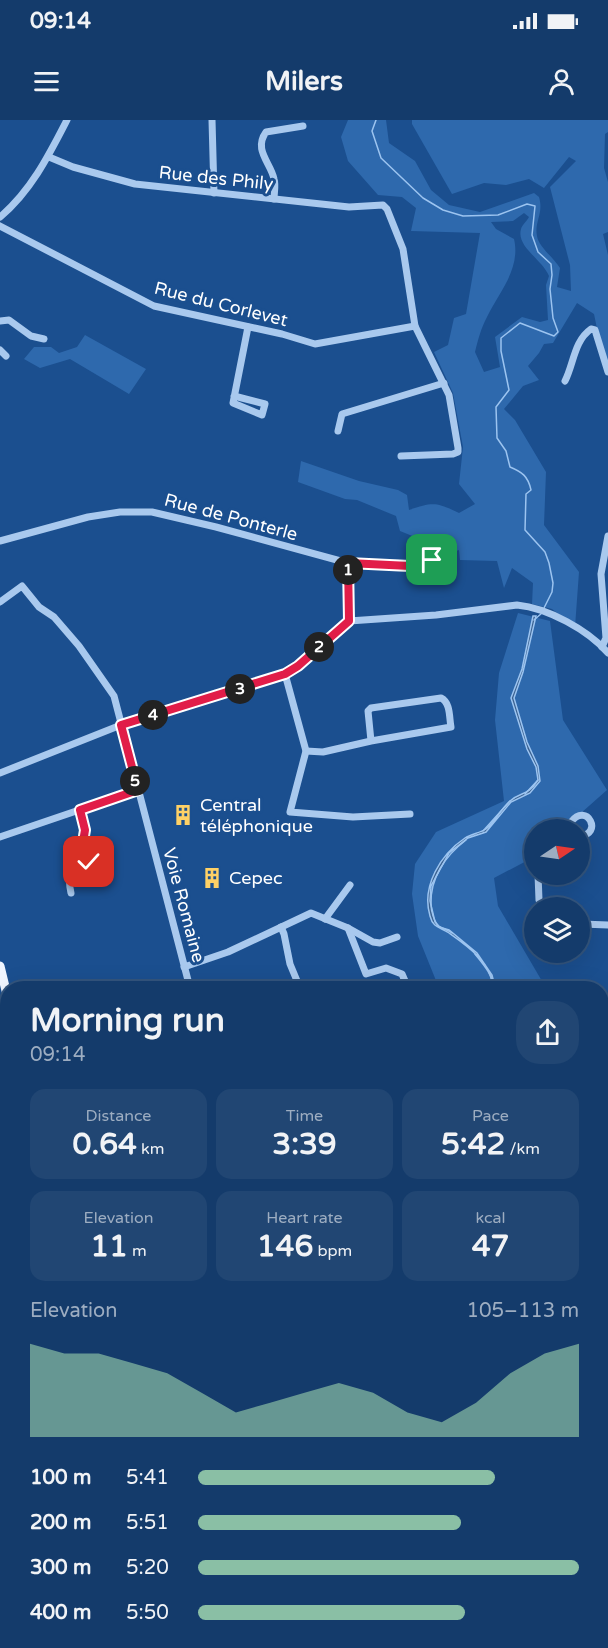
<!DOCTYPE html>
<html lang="en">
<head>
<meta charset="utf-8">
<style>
	:root { --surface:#143b6b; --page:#214673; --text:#f1f3f6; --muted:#9dadc1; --line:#33557e; --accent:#8abfa5 }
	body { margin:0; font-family:"Varela Round",sans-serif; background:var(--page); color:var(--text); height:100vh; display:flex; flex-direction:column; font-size:22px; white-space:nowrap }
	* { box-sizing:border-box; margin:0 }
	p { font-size:20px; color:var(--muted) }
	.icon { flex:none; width:33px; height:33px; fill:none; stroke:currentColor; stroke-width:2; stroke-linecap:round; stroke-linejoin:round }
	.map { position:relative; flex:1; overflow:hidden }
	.side { position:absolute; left:0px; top:861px; width:609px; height:668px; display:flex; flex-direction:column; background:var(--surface); border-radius:24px 24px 0 0; box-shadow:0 6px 24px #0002,0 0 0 2px var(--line) }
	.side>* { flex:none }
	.needle { width:39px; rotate:77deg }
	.fabs { position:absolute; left:524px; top:699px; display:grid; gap:12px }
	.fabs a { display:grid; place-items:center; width:66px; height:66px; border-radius:50%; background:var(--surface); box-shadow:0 6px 24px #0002,0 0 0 2px var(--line); font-size:30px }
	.pin { position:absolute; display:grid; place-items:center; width:51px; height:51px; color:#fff; margin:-26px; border-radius:12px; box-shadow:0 3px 9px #0006 }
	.km { position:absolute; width:30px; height:30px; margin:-15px; border-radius:50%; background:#222; color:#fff; font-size:16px; line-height:30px; text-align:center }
	.round { display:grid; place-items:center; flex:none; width:63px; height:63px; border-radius:24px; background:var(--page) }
	.overview { display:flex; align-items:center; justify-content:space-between; height:102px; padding:0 30px }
	h1 { font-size:33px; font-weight:800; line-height:45px }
	.stats { display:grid; grid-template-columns:repeat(3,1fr); gap:9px; height:102px; padding:6px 30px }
	.stats div { display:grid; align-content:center; border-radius:15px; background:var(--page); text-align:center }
	.stats b { font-size:30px; font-weight:800 }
	.stats small { font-size:16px; font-weight:400 }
	.stats p { font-size:16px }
	.chart { height:168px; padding:12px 30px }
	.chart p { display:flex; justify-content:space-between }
	.chart svg { width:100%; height:108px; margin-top:6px; fill:var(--accent); opacity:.7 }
	ul { padding:0 30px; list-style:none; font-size:20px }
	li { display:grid; grid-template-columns:96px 72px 1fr; align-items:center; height:45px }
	li i { height:15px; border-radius:8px; background:var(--accent) }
	.status { display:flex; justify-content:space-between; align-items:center; height:42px; padding:0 30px; background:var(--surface); direction:ltr }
	.status svg { height:16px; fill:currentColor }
	header { display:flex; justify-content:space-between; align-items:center; height:78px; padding:0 30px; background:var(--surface); font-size:27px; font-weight:800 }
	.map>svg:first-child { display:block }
	.green { fill:#2e69ad; fill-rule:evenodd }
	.water { fill:#3c6290; stroke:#9cc4f0; stroke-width:1.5 }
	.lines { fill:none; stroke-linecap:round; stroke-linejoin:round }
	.stream { stroke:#9cc4f0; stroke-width:1.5 }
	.minor { stroke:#a9c9ee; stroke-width:7 }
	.major { stroke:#f0f6ff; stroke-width:9 }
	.route-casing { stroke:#fff; stroke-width:12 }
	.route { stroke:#e11d48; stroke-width:8 }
	.labels { text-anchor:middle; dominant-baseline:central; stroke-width:6; stroke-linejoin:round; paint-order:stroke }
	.street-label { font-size:18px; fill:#fff; stroke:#1b4f8f }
	.poi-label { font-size:18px; fill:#fff; stroke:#1b4f8f; text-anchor:start }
</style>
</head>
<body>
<div class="status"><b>09:14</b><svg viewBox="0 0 49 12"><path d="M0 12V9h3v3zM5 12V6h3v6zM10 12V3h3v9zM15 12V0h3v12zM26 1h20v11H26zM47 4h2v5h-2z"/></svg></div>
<header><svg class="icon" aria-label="menu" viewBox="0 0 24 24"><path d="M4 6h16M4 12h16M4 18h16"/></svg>Milers<svg class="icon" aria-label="person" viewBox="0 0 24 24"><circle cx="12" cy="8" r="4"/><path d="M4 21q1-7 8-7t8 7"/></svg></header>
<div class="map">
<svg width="608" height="1528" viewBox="0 0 608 1528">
	<rect width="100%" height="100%" fill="#1b4f8f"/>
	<g class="green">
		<path d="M348 0H386L389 23 415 41 431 70 449 85 480 92 534 73 539 77C544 94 534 101 537 116 538 126 554 138 560 148L557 167 571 171 570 145 550 67 576 41 569 37 544 68 529 59 506 65 484 63 452 74 412 4V0H608V12L605 14 604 48 608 62V112L603 114 608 135V245L601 228 594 194 577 183 553 223 544 224 539 233 528 246 539 260 523 266 504 289 515 300 546 352 544 405 579 452 575 507 552 489 532 484 533 463 512 448 504 468 497 441 460 440 459 430 442 436 437 426 400 411 396 396 357 380 345 379 298 362 301 341 359 361 398 370 407 375 409 390C433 382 436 382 459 393L475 384 459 364 463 327 453 273 434 232 448 225 454 198 466 194 480 113 411 111 416 88 402 77 378 75 348 41 341 17ZM524 93 529 97C527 101 522 105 521 109 516 127 542 139 549 156L546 165 548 200 540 202 522 197 495 217 500 247 484 252 475 232C478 220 481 208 487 197 499 172 521 149 514 119L496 109 491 102 513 101Z"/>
		<polygon points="85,215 146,249 129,274 70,239 40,248 24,239 34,227 51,227 59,233 77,227"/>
		<polygon points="518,493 550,501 563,600 607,670 572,701 570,709 534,710 534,737 494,758 498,786 546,868 439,868 418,816 412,774 415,744 436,712 504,681 495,600 499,553"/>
		<polygon points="602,923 608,924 608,1123 602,1124"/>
		<polygon points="0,1366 7,1371 7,1464 5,1463 5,1441 0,1410"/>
	</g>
	<path class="water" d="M533 496H536L523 552 514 578 527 622 538 646 540 661 530 673 511 682 486 712 468 718 449 733 431 766 430 781 435 802 439 807 449 810 477 833 492 855 494 863 492 868C495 845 466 825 449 813 440 807 433 808 430 796 421 766 441 734 465 718 471 714 480 713 486 709 495 701 501 689 510 681 521 671 527 677 538 660L536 647 527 629 511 578 522 549Z"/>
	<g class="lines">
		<g class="stream">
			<path d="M376 0 372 11 381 38 423 78 443 90 463 96 498 95 527 84 535 86 532 115 538 132 551 144 552 155 550 169 553 198 558 212 554 216 520 203 501 218V231L509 270 496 287 497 318 506 331 510 347C522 352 528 356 531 370L526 374 525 410 545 432 549 443 553 463 552 472 544 488"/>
			<polyline points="534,500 542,493"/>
			<polyline points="525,674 538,660"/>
			<polyline points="483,711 510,681"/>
			<path d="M452 813C448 810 443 809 439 806 434 802 431 791 431 784 430 758 445 736 466 720"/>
			<path d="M475 834C484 845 493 855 493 868"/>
			<polyline points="602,1060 608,1066"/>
		</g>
		<g class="minor">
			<polyline points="212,0 214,73"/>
			<polyline points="49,37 73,47 135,64 349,87 383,85 387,89 403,129 415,206 449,275 458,328 458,332 453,334 401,336"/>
			<path d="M274 79C274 73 276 65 274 59 271 43 253 30 266 12L303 6"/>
			<path d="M0 97C31 71 49 35 67 0"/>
			<polyline points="0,106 154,186 282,214 315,224 415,206"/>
			<polyline points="0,201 9,200 31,216 44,219"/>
			<polyline points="0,230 6,236"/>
			<path d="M565 261C574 243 574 221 591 209L595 210 608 252"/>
			<polyline points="234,276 265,284 262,295 233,283 248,207"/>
			<polyline points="338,311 342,294 444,263"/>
			<polyline points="0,421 88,397 120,392 152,392 216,407 348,443 410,446 419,445 432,440"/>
			<polyline points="348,443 349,501"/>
			<polyline points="0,482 22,466 39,487 54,497 79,526 114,576 190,868"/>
			<path d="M349 501 436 495 517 485C548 488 588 510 608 533"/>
			<polyline points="602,527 606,518 601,454 608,416"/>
			<polyline points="285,554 306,631 290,692 353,697 410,694"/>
			<path d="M306 631 323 632 371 621 451 607C449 598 451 583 441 578L371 588 368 591 371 621"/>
			<polyline points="0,653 121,605 285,554 310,536 349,501"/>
			<path d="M572 710 571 702C587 681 604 715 579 716"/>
			<polyline points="0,717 138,670"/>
			<polyline points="538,754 539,780 543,788"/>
			<path d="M71 773C67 755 70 750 88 745L90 739 80 690"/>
			<polyline points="325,799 350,765"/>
			<polyline points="579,802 582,804 608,805"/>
			<polyline points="281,807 284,814 290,844 300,868"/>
			<polyline points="348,808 366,854 386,848 402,854 408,868"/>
			<polyline points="184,847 228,832 311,793 348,808 373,822 380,823 397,817"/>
			<polyline points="0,1124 8,1127"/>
			<polyline points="602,1156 608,1164"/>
			<polyline points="602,1213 608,1211"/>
			<polyline points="602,1361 608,1359"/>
			<polyline points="0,1449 0,1484"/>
			<polyline points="602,1490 608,1488"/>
			<polyline points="109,1521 113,1528"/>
			<polyline points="449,1521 453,1528"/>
			<polyline points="581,1521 582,1528"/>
			<polyline points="361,1528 363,1521"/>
		</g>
		<g class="major">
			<polyline points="0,846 8,879"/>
			<polyline points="0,1362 8,1367"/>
			<polyline points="158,1521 160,1528"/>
		</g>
	</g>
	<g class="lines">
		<defs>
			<polyline id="route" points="89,742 84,716 85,710 80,690 138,670 121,605 285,554 298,546 349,501 348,443 410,446 420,445 432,440"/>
		</defs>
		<use href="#route" class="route-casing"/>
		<use href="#route" class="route"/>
	</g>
	<defs>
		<symbol id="building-bare" viewBox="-9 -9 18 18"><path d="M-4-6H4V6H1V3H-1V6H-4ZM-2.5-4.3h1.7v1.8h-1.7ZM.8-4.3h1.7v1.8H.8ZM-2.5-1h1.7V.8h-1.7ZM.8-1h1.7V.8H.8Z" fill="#ffd166" stroke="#1b4f8f" stroke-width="2.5" paint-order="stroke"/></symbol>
	</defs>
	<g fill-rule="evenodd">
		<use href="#building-bare" x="168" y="680" width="30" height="30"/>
		<use href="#building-bare" x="197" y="743" width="30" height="30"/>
	</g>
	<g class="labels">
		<g class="street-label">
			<text transform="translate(216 58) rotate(6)">Rue des Phily</text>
			<text transform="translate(221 184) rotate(14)">Rue du Corlevet</text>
			<text transform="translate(231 397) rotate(15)">Rue de Ponterle</text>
			<text transform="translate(184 785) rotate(75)">Voie Romaine</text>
		</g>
		<g class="poi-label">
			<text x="200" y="685">Central<tspan x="200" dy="21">téléphonique</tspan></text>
			<text x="229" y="758">Cepec</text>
		</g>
	</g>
</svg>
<div class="fabs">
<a><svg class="needle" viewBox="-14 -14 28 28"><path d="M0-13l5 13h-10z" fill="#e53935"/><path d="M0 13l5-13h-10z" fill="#9dadc1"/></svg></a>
<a><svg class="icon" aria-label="layers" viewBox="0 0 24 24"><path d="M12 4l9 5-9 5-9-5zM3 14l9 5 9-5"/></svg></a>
</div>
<div class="pin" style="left:432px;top:440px;background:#1e9e55"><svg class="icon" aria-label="arrive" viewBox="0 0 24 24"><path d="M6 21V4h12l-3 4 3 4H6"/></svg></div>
<div class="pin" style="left:89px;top:742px;background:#d93025"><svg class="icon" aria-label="check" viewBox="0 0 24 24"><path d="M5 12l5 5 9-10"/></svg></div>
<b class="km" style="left:348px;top:450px">1</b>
<b class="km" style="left:319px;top:527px">2</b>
<b class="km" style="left:240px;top:569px">3</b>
<b class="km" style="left:153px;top:595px">4</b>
<b class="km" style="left:135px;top:661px">5</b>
<section class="side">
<div class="overview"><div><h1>Morning run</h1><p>09:14</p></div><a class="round"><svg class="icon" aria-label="share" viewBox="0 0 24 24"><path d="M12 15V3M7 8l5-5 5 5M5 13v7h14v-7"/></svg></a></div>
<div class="stats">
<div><p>Distance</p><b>0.64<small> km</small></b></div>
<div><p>Time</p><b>3:39</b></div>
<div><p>Pace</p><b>5:42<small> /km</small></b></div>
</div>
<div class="stats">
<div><p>Elevation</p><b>11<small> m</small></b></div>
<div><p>Heart rate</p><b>146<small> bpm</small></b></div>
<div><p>kcal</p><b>47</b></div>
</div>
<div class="chart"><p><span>Elevation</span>105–113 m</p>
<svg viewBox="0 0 160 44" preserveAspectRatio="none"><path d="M0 44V6L10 10L20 10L30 14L40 18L50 26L60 34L70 30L80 26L90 22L100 26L110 34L120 38L130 30L140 18L150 10L160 6V44z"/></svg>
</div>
<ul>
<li><b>100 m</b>5:41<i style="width:78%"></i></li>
<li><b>200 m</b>5:51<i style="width:69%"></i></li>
<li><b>300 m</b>5:20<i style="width:100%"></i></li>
<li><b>400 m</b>5:50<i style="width:70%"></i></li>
</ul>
</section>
</div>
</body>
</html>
